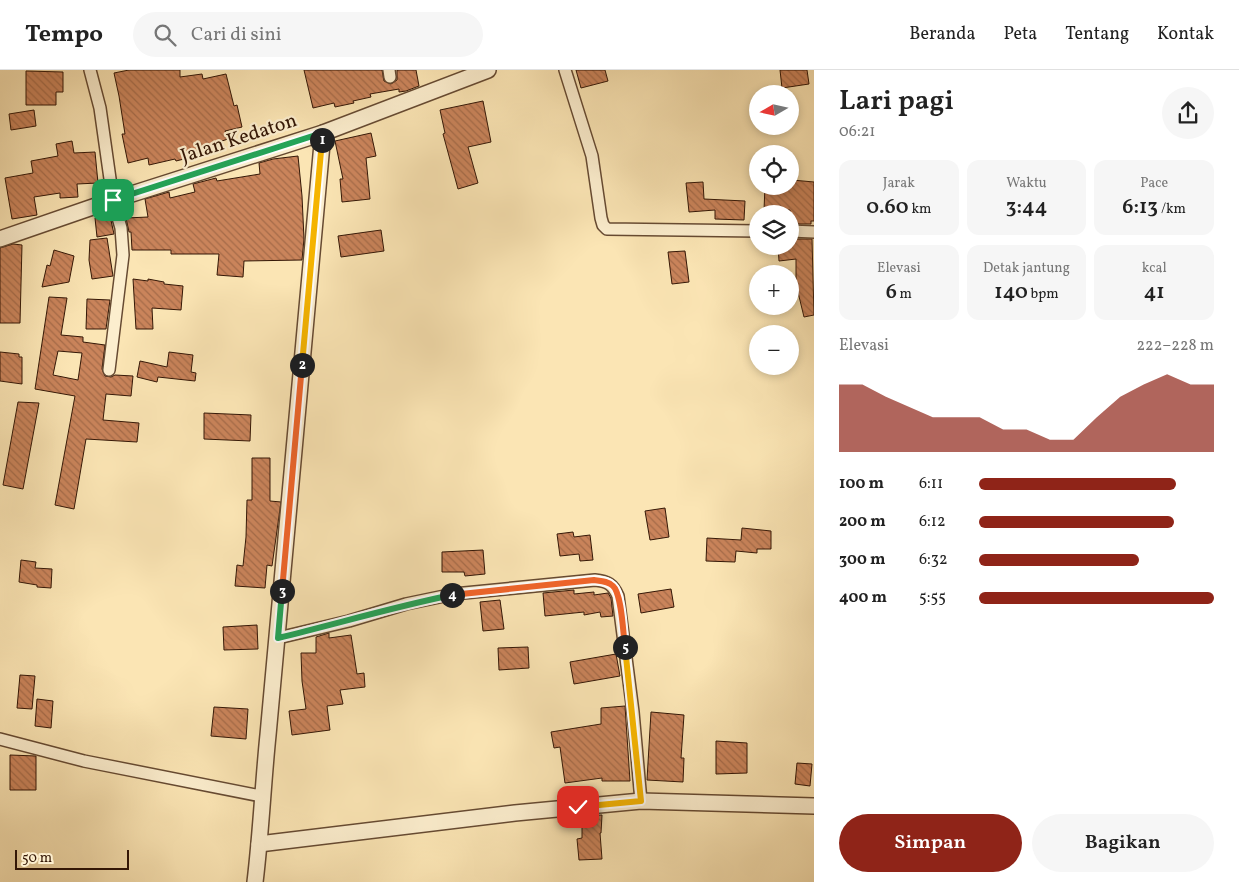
<!DOCTYPE html>
<html lang="id">
<head>
<meta charset="utf-8">
<style>
	:root { --surface:#fff; --page:#f6f6f6; --text:#222; --muted:#767676; --line:#e0e0e0; --accent:#8f2418 }
	body { margin:0; font-family:Vollkorn,serif; background:var(--page); color:var(--text); height:100vh; display:flex; flex-direction:column; font-size:19px; white-space:nowrap }
	* { box-sizing:border-box; margin:0 }
	p { font-size:16px; color:var(--muted) }
	.icon { flex:none; width:28px; height:28px; fill:none; stroke:currentColor; stroke-width:2; stroke-linecap:round; stroke-linejoin:round }
	.map { position:relative; flex:1; overflow:hidden }
	.panel { display:flex; flex-direction:column; background:var(--surface); width:425px }
	.panel>* { flex:none }
	.needle { width:32px; rotate:261deg }
	.fabs { position:absolute; left:749px; top:15px; display:grid; gap:10px }
	.fabs a { display:grid; place-items:center; width:50px; height:50px; border-radius:50%; background:var(--surface); box-shadow:0 2px 8px #0003; font-size:25px }
	.scale { position:absolute; left:15px; bottom:12px; width:114px; box-sizing:border-box; padding-left:5px; border:2px solid #341706; border-top:0; font-size:14px; line-height:18px; white-space:nowrap; color:#341706; -webkit-text-stroke:4px #fceece; paint-order:stroke }
	.pin { position:absolute; display:grid; place-items:center; width:42px; height:42px; color:#fff; margin:-21px; border-radius:10px; box-shadow:0 2px 8px #0006 }
	.km { position:absolute; width:25px; height:25px; margin:-12px; border-radius:50%; background:#222; color:#fff; font-size:14px; line-height:25px; text-align:center }
	.round { display:grid; place-items:center; flex:none; width:52px; height:52px; border-radius:26px; background:var(--page) }
	.summary { display:flex; align-items:center; justify-content:space-between; height:85px; padding:0 25px }
	h1 { font-size:28px; font-weight:600; line-height:38px }
	.figures { display:grid; grid-template-columns:repeat(3,1fr); gap:8px; height:85px; padding:5px 25px }
	.figures div { display:grid; align-content:center; border-radius:12px; background:var(--page); text-align:center }
	.figures b { font-size:21px; font-weight:600 }
	.figures small { font-size:14px; font-weight:400 }
	.figures p { font-size:14px }
	.chart { height:140px; padding:10px 25px }
	.chart p { display:flex; justify-content:space-between }
	.chart svg { width:100%; height:90px; margin-top:5px; fill:var(--accent); opacity:.7 }
	.button { display:flex; gap:10px; margin-top:auto; padding:10px 25px }
	.button a { flex:1; height:58px; border-radius:30px; background:var(--accent); color:#fff; font-size:20px; font-weight:600; line-height:58px; text-align:center }
	.button a+a { background:var(--page); color:var(--text) }
	ul { padding:0 25px; list-style:none; font-size:16px }
	li { display:grid; grid-template-columns:80px 60px 1fr; align-items:center; height:38px }
	li i { height:12px; border-radius:6px; background:var(--accent) }
	header { display:flex; align-items:center; gap:30px; box-sizing:border-box; height:70px; padding:0 25px; background:var(--surface); border-bottom:1px solid var(--line) }
	header strong { font-size:24px }
	nav { display:flex; gap:28px; margin-inline-start:auto; font-size:18px }
	.search { width:350px; height:45px; background:var(--page); display:flex; align-items:center; gap:12px; box-sizing:border-box; padding:0 18px; border-radius:28px; color:var(--muted); font-size:19px }
	main { display:flex; flex:1; min-height:0 }
	.map>svg:first-child { display:block }
	.building { fill:url(#building-back-hatch); stroke:#341706; fill-rule:evenodd }
	.lines { fill:none; stroke-linecap:round; stroke-linejoin:round }
	.minor-casing { stroke:#664a32; stroke-width:14 }
	.tertiary-casing { stroke:#664a32; stroke-width:18 }
	.minor { stroke:#fceece; stroke-width:11 }
	.tertiary { stroke:#fceece; stroke-width:15 }
	.split-1-casing { stroke:#fff; stroke-width:10 }
	.split-2-casing { stroke:#fff; stroke-width:10 }
	.split-3-casing { stroke:#fff; stroke-width:10 }
	.split-4-casing { stroke:#fff; stroke-width:10 }
	.split-5-casing { stroke:#fff; stroke-width:10 }
	.split-6-casing { stroke:#fff; stroke-width:10 }
	.split-1 { stroke:#22a559; stroke-width:6 }
	.split-2 { stroke:#f5b400; stroke-width:6 }
	.split-3 { stroke:#f0652b; stroke-width:6 }
	.split-4 { stroke:#22a559; stroke-width:6 }
	.split-5 { stroke:#f0652b; stroke-width:6 }
	.split-6 { stroke:#f5b400; stroke-width:6 }
	.labels { text-anchor:middle; dominant-baseline:central; stroke-width:4.5; stroke-linejoin:round; paint-order:stroke }
	.street-label { font-size:20px; fill:#341706; stroke:#fceece }
</style>
</head>
<body>
<header>
<strong>Tempo</strong>
<div class="search"><svg class="icon" aria-label="search" viewBox="0 0 24 24"><circle cx="10" cy="10" r="6"/><path d="M15 15l6 6"/></svg>Cari di sini</div>
<nav><a>Beranda</a><a>Peta</a><a>Tentang</a><a>Kontak</a></nav>
</header>
<main>
<div class="map">
<svg width="814" height="812" viewBox="0 0 814 812">
	<defs>
		<pattern id="building-back-hatch" width="6" height="6" patternUnits="userSpaceOnUse" patternTransform="scale(1.25)"><rect width="6" height="6" fill="#ca845b"/><path d="M-1 5l2 2M0 0l6 6M5-1l2 2" fill="none" stroke="#a56b49"/></pattern>
	</defs>
	<rect width="100%" height="100%" fill="#fbe5b4"/>
	<filter id="stains"><feTurbulence type="fractalNoise" baseFrequency=".004" numOctaves="4"/><feColorMatrix values="0 0 0 0 .2 0 0 0 0 .09 0 0 0 0 .02 0 0 0 .5 -.17"/></filter>
	<radialGradient id="worn" r=".72"><stop offset=".6" stop-color="#630" stop-opacity="0"/><stop offset="1" stop-color="#630" stop-opacity=".3"/></radialGradient>
	<g class="building">
		<polygon points="129,0 180,0 180,7 202,4 203,9 226,4 234,36 237,35 242,57 225,61 228,69 210,75 211,80 196,86 176,91 175,89 149,95 148,88 128,93 122,64 125,64 119,26 114,3"/>
		<polygon points="304,0 382,0 384,11 391,14 397,10 397,0 416,0 419,16 406,21 399,22 399,19 370,24 371,27 353,31 354,33 335,37 334,33 313,38"/>
		<polygon points="576,0 605,0 608,11 581,18"/>
		<polygon points="780,0 807,0 809,14 782,18"/>
		<polygon points="26,1 63,2 63,22 56,22 56,35 26,35"/>
		<polygon points="483,31 491,72 468,77 478,113 458,119 443,64 445,63 440,40"/>
		<polygon points="34,40 36,56 11,60 9,44"/>
		<polygon points="371,63 376,86 366,88 370,129 342,132 340,109 343,109 335,71"/>
		<polygon points="72,71 74,83 95,82 98,113 77,114 78,127 60,128 60,123 34,127 37,145 12,149 5,108 33,103 31,91 58,86 56,74"/>
		<polygon points="298,86 302,126 304,169 302,190 244,191 243,207 217,205 219,184 171,184 171,180 132,180 131,162 129,162 126,148 148,147 145,129 169,122 170,128 195,122 193,114 216,108 217,111 260,104 259,93 273,89"/>
		<polygon points="792,110 814,112 814,151 811,151 811,154 790,154 790,140 764,140 765,116 792,116"/>
		<polygon points="703,112 704,129 745,131 744,150 715,149 715,140 689,142 686,113"/>
		<polygon points="110,146 114,164 97,167 95,148"/>
		<polygon points="381,160 384,181 341,187 338,166"/>
		<polygon points="107,168 113,206 92,209 89,190 90,170"/>
		<polygon points="790,169 812,169 814,245 804,247 796,214 796,189 779,191 778,176 790,176"/>
		<polygon points="13,174 22,175 20,253 0,253 0,178"/>
		<polygon points="54,180 74,186 69,212 42,217 47,195 50,196"/>
		<polygon points="685,181 689,212 672,214 668,182"/>
		<polygon points="133,209 148,211 148,209 164,212 164,214 183,216 181,240 152,238 153,259 136,259"/>
		<path d="M49 227 67 228 61 265 83 267V272L105 275 102 299 105 306 111 307 115 305 133 306 131 326 106 324 103 350 139 353 137 372 86 369 74 439 55 435 75 326 35 319ZM58 281 82 283 78 310 53 305Z"/>
		<polygon points="87,229 110,230 106,259 86,259"/>
		<polygon points="0,282 19,284 19,287 22,287 22,314 0,311"/>
		<polygon points="169,282 193,285 191,302 196,303 195,311 158,307 157,312 137,307 140,291 167,297"/>
		<polygon points="18,332 39,333 23,419 3,415"/>
		<polygon points="204,343 251,345 250,371 204,369"/>
		<polygon points="252,388 270,388 270,431 281,432 272,496 267,495 265,518 235,516 237,495 243,496 246,467 247,430 252,430"/>
		<polygon points="665,438 669,467 650,470 645,441"/>
		<polygon points="742,458 771,461 771,479 757,479 757,483 736,481 735,492 706,491 707,468 741,470"/>
		<polygon points="573,462 574,467 590,465 593,490 580,491 579,484 560,486 557,464"/>
		<polygon points="483,480 485,504 465,506 464,502 442,502 442,482"/>
		<polygon points="21,490 36,492 35,498 52,499 51,518 37,517 37,515 19,512"/>
		<polygon points="671,519 674,537 641,543 638,524"/>
		<polygon points="574,520 574,524 594,522 594,525 608,523 611,528 613,546 601,547 600,542 584,545 584,542 545,546 543,523"/>
		<polygon points="500,530 504,559 483,561 480,532"/>
		<polygon points="257,555 258,579 224,580 223,557"/>
		<polygon points="329,563 329,568 351,565 357,604 364,603 365,617 340,620 343,634 327,636 330,660 292,665 289,641 306,639 302,611 301,583 316,583 316,567"/>
		<polygon points="528,577 529,598 499,600 498,578"/>
		<polygon points="616,584 620,606 574,614 570,592"/>
		<polygon points="20,605 35,606 32,639 17,638"/>
		<polygon points="37,629 53,631 51,658 35,656"/>
		<polygon points="625,636 630,711 602,711 602,708 565,713 560,677 554,678 551,662 601,654 601,638"/>
		<polygon points="214,637 248,639 246,669 211,666"/>
		<polygon points="651,642 684,645 681,688 684,688 683,712 647,710"/>
		<polygon points="716,671 747,673 747,703 716,704"/>
		<polygon points="10,685 36,686 36,720 10,720"/>
		<polygon points="797,693 812,694 810,716 795,714"/>
		<polygon points="602,745 601,763 600,763 602,789 579,790 577,769 582,768 582,746"/>
	</g>
	<g class="lines">
		<defs>
			<g id="minor">
				<polyline points="90,0 100,38 113,130 121,158 123,185 109,300"/>
				<polyline points="389,0 390,7"/>
				<polyline points="565,0 592,86 601,148 603,155 607,159 758,161"/>
				<polyline points="790,161 814,162"/>
				<path d="M278 568 349 551 406 534 454 524 595 510C607 511 613 514 618 526L633 642 641 731"/>
				<polyline points="0,669 84,691 261,726"/>
			</g>
			<g id="tertiary">
				<polyline points="0,169 113,130 323,63 488,0"/>
				<polyline points="259,774 515,743 641,731 814,736"/>
				<path d="M255 812C261 763 263 714 268 665 288 465 305 264 323 63"/>
			</g>
		</defs>
		<use href="#minor" class="minor-casing"/>
		<use href="#tertiary" class="tertiary-casing"/>
		<use href="#minor" class="minor"/>
		<use href="#tertiary" class="tertiary"/>
	</g>
	<g class="lines">
		<defs>
			<polyline id="split-1" points="113,130 322,63 322,70"/>
			<polyline id="split-2" points="302,295 322,70"/>
			<polyline id="split-3" points="282,521 302,295"/>
			<path id="split-4" d="M282 521 278 568C336 554 393 537 452 525"/>
			<path id="split-5" d="M452 525 594 510C601 511 608 511 613 516 622 524 623 564 625 577"/>
			<polyline id="split-6" points="578,737 641,731 625,577"/>
		</defs>
		<use href="#split-1" class="split-1-casing"/>
		<use href="#split-2" class="split-2-casing"/>
		<use href="#split-3" class="split-3-casing"/>
		<use href="#split-4" class="split-4-casing"/>
		<use href="#split-5" class="split-5-casing"/>
		<use href="#split-6" class="split-6-casing"/>
		<use href="#split-1" class="split-1"/>
		<use href="#split-2" class="split-2"/>
		<use href="#split-3" class="split-3"/>
		<use href="#split-4" class="split-4"/>
		<use href="#split-5" class="split-5"/>
		<use href="#split-6" class="split-6"/>
	</g>
	<g class="labels">
		<g class="street-label">
			<text transform="translate(239 69) rotate(-18)">Jalan Kedaton</text>
		</g>
	</g>
	<rect width="100%" height="100%" filter="url(#stains)"/>
	<rect width="100%" height="100%" fill="url(#worn)"/>
</svg>
<div class="fabs">
<a><svg class="needle" viewBox="-14 -14 28 28"><path d="M0-13l5 13h-10z" fill="#e53935"/><path d="M0 13l5-13h-10z" fill="#767676"/></svg></a>
<a><svg class="icon" aria-label="locate" viewBox="0 0 24 24"><circle cx="12" cy="12" r="6"/><path d="M12 2v4M12 18v4M2 12h4M18 12h4"/></svg></a>
<a><svg class="icon" aria-label="layers" viewBox="0 0 24 24"><path d="M12 4l9 5-9 5-9-5zM3 14l9 5 9-5"/></svg></a>
<a>+</a>
<a>−</a>
</div>
<div class="scale">50 m</div>
<div class="pin" style="left:113px;top:130px;background:#1e9e55"><svg class="icon" aria-label="arrive" viewBox="0 0 24 24"><path d="M6 21V4h12l-3 4 3 4H6"/></svg></div>
<div class="pin" style="left:578px;top:737px;background:#d93025"><svg class="icon" aria-label="check" viewBox="0 0 24 24"><path d="M5 12l5 5 9-10"/></svg></div>
<b class="km" style="left:322px;top:70px">1</b>
<b class="km" style="left:302px;top:295px">2</b>
<b class="km" style="left:282px;top:521px">3</b>
<b class="km" style="left:452px;top:525px">4</b>
<b class="km" style="left:625px;top:577px">5</b>
</div>
<section class="panel">
<div class="summary"><div><h1>Lari pagi</h1><p>06:21</p></div><a class="round"><svg class="icon" aria-label="share" viewBox="0 0 24 24"><path d="M12 15V3M7 8l5-5 5 5M5 13v7h14v-7"/></svg></a></div>
<div class="figures">
<div><p>Jarak</p><b>0.60<small> km</small></b></div>
<div><p>Waktu</p><b>3:44</b></div>
<div><p>Pace</p><b>6:13<small> /km</small></b></div>
</div>
<div class="figures">
<div><p>Elevasi</p><b>6<small> m</small></b></div>
<div><p>Detak jantung</p><b>140<small> bpm</small></b></div>
<div><p>kcal</p><b>41</b></div>
</div>
<div class="chart"><p><span>Elevasi</span>222–228 m</p>
<svg viewBox="0 0 160 44" preserveAspectRatio="none"><path d="M0 44V11L10 11L20 17L30 22L40 27L50 27L60 27L70 33L80 33L90 38L100 38L110 27L120 17L130 11L140 6L150 11L160 11V44z"/></svg>
</div>
<ul>
<li><b>100 m</b>6:11<i style="width:84%"></i></li>
<li><b>200 m</b>6:12<i style="width:83%"></i></li>
<li><b>300 m</b>6:32<i style="width:68%"></i></li>
<li><b>400 m</b>5:55<i style="width:100%"></i></li>
</ul>
<div class="button"><a>Simpan</a><a>Bagikan</a></div>
</section>
</main>
</body>
</html>
